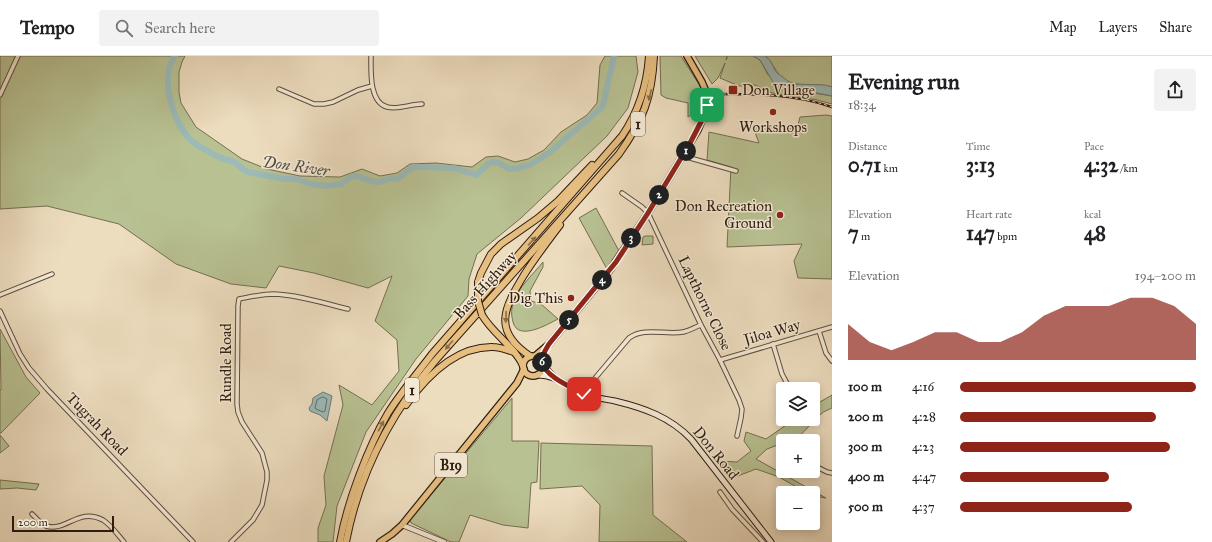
<!DOCTYPE html>
<html lang="en">
<head>
<meta charset="utf-8">
<style>
	:root { --surface:#fff; --page:#f2f2f2; --text:#202124; --muted:#757577; --line:#e0e0e0; --accent:#8f2418 }
	body { margin:0; font-family:"IM FELL Great Primer",serif; background:var(--page); color:var(--text); height:100vh; display:flex; flex-direction:column; font-size:15px; white-space:nowrap }
	* { box-sizing:border-box; margin:0 }
	p { font-size:13px; color:var(--muted) }
	.icon { flex:none; width:22px; height:22px; fill:none; stroke:currentColor; stroke-width:2; stroke-linecap:round; stroke-linejoin:round }
	.map { position:relative; flex:1; overflow:hidden }
	.panel { display:flex; flex-direction:column; background:var(--surface); width:380px }
	.panel>* { flex:none }
	.fabs { position:absolute; left:776px; top:326px; display:grid; gap:8px }
	.fabs a { display:grid; place-items:center; width:44px; height:44px; border-radius:4px; background:var(--surface); box-shadow:0 2px 10px #0003; font-size:20px }
	.scale { position:absolute; left:12px; bottom:10px; width:102px; box-sizing:border-box; padding-left:4px; border:2px solid #301d10; border-top:0; font-size:11px; line-height:14px; white-space:nowrap; color:#301d10; -webkit-text-stroke:3px #f3e9d5; paint-order:stroke }
	.pin { position:absolute; display:grid; place-items:center; width:34px; height:34px; color:#fff; margin:-17px; border-radius:8px; box-shadow:0 2px 6px #0006 }
	.km { position:absolute; width:20px; height:20px; margin:-10px; border-radius:50%; background:#222; color:#fff; font-size:11px; line-height:20px; text-align:center }
	.round { display:grid; place-items:center; flex:none; width:42px; height:42px; border-radius:4px; background:var(--page) }
	.head { display:flex; align-items:center; justify-content:space-between; height:68px; padding:0 16px }
	h1 { font-size:22px; font-weight:800; line-height:30px }
	.figures { display:grid; grid-template-columns:repeat(3,1fr); gap:6px; height:68px; padding:4px 16px }
	.figures div { display:grid; align-content:center }
	.figures b { font-size:20px; font-weight:800 }
	.figures small { font-size:11px; font-weight:400 }
	.figures p { font-size:11px }
	.chart { height:112px; padding:8px 16px }
	.chart p { display:flex; justify-content:space-between }
	.chart svg { width:100%; height:72px; margin-top:4px; fill:var(--accent); opacity:.7 }
	ul { padding:0 16px; list-style:none; font-size:13px }
	li { display:grid; grid-template-columns:64px 48px 1fr; align-items:center; height:30px }
	li i { height:10px; border-radius:5px; background:var(--accent) }
	header { display:flex; align-items:center; gap:24px; box-sizing:border-box; height:56px; padding:0 20px; background:var(--surface); border-bottom:1px solid var(--line) }
	header strong { font-size:19px }
	nav { display:flex; gap:22px; margin-inline-start:auto; font-size:14px }
	.search { width:280px; height:36px; background:var(--page); display:flex; align-items:center; gap:10px; box-sizing:border-box; padding:0 14px; border-radius:4px; color:var(--muted); font-size:15px }
	main { display:flex; flex:1; min-height:0 }
	.map>svg:first-child { display:block }
	.green { fill:#b8c192; stroke:#746f51 }
	.water { fill:#9bbab8; stroke:#707b75 }
	.lines { fill:none; stroke-linecap:round; stroke-linejoin:round }
	.shore { stroke:#666c64; stroke-width:1 }
	.river { stroke:#9bbab8; stroke-width:6 }
	.minor-casing { stroke:#5f4d3c; stroke-width:5.5 }
	.tertiary-casing { stroke:#5f4d3c; stroke-width:6 }
	.secondary-casing { stroke:#301d10; stroke-width:7 }
	.primary-casing { stroke:#301d10; stroke-width:8 }
	.motorway-casing { stroke:#301d10; stroke-width:8 }
	.minor { stroke:#f3e9d5; stroke-width:3.5 }
	.tertiary { stroke:#f3e9d5; stroke-width:4.5 }
	.secondary { stroke:#f3e9d5; stroke-width:5 }
	.primary { stroke:#e6be80; stroke-width:5.5 }
	.motorway { stroke:#e6be80; stroke-width:6 }
	.rail-casing { stroke:#301d10; stroke-width:2.5 }
	.rail { stroke:#f3e9d5; stroke-width:1; stroke-dasharray:3; stroke-linecap:butt }
	.motorway-bridge-casing { stroke:#301d10; stroke-width:8; stroke-linecap:butt }
	.motorway-bridge { stroke:#e6be80; stroke-width:6 }
	.oneway { fill:#8b6e48 }
	.route-casing { stroke:#fff; stroke-width:8 }
	.route { stroke:#8f2418; stroke-width:5 }
	.poi-dot { fill:#8f2418; stroke:#f3e9d5; stroke-width:1.5 }
	.labels { text-anchor:middle; dominant-baseline:central; stroke-width:3; stroke-linejoin:round; paint-order:stroke }
	.shield { fill:#f3e9d5; stroke:#6a5a4b; stroke-width:1 }
	.shield-label { font-size:14px; font-weight:bold; fill:#301d10 }
	.poi-label { font-size:15px; fill:#301d10; stroke:#f3e9d5; text-anchor:end }
	.street-label { font-size:15px; fill:#301d10; stroke:#f3e9d5 }
	.water-label { font-size:16px; font-style:italic; fill:#504c42; stroke:#f3e9d5 }
</style>
</head>
<body>
<header>
<strong>Tempo</strong>
<div class="search"><svg class="icon" aria-label="search" viewBox="0 0 24 24"><circle cx="10" cy="10" r="6"/><path d="M15 15l6 6"/></svg>Search here</div>
<nav><a>Map</a><a>Layers</a><a>Share</a></nav>
</header>
<main>
<div class="map">
<svg width="832" height="486" viewBox="0 0 832 486">
	<rect width="100%" height="100%" fill="#edddbf"/>
	<filter id="stains"><feTurbulence type="fractalNoise" baseFrequency=".005" numOctaves="4"/><feColorMatrix values="0 0 0 0 .2 0 0 0 0 .09 0 0 0 0 .02 0 0 0 .5 -.17"/></filter>
	<radialGradient id="worn" r=".72"><stop offset=".6" stop-color="#630" stop-opacity="0"/><stop offset="1" stop-color="#630" stop-opacity=".3"/></radialGradient>
	<g class="green">
		<polygon points="0,0 185,0 182,6 179,16 179,36 181,47 196,71 242,103 267,113 300,120 340,121 362,113 380,120 397,117 410,108 436,107 472,111 486,101 498,100 515,106 528,103 544,94 561,76 587,59 597,47 600,9 605,0 636,0 638,16 628,52 607,80 521,162 477,198 469,223 468,240 416,303 366,376 337,450 333,486 318,486 318,472 326,449 324,420 343,349 339,329 372,349 399,315 397,284 375,265 392,220 368,232 314,217 279,210 266,232 231,228 176,208 119,168 47,150 0,153"/>
		<path d="M660 0H681L700 30 704 41C700 49 696 56 688 61V47L666 42 661 39Z"/>
		<polygon points="695,0 727,0 726,4 728,0 753,0 760,4 768,19 801,35 832,40 832,48 817,44 772,37 755,29 739,30 720,22 725,7 718,22 712,28"/>
		<path d="M765 0H832V31C815 26 797 33 783 22 775 16 773 6 765 0Z"/>
		<polygon points="826,59 832,60 832,223 798,222 794,205 802,188 727,191 731,111 707,104 709,76 759,87 753,71 797,73 800,61"/>
		<polygon points="596,152 619,195 607,213 579,162"/>
		<polygon points="645,180 653,180 653,188 642,189 643,181"/>
		<path d="M543 206V211L530 235 531 245 541 248 558 263C548 268 518 286 513 266 511 258 511 253 514 245 519 231 533 218 543 206Z"/>
		<polygon points="0,273 26,321 40,337 0,378 0,334 1,334"/>
		<path d="M832 339V352C828 354 824 355 821 358 808 368 802 385 783 385V387L767 393 756 403 826 442 813 440V437H807L779 421 756 413 730 423 720 405 737 406 751 395 744 385 746 376 766 383 795 363H813V350Z"/>
		<polygon points="512,342 512,385 539,385 537,426 531,427 528,472 503,469 470,459 459,486 451,486 411,467 410,464"/>
		<polygon points="0,379 9,390 0,397"/>
		<polygon points="541,387 652,390 653,459 687,486 599,486 600,449 582,430 540,433"/>
		<polygon points="0,424 39,428 36,434 17,432 0,433"/>
	</g>
	<g class="water">
		<polygon points="753,0 765,0 770,4 776,16 792,28 825,29 832,31 832,40 807,35 785,35 776,31 760,4"/>
		<polygon points="323,336 332,340 327,365 320,359 310,355 309,352 312,348 313,342"/>
	</g>
	<g class="lines">
		<polygon class="shore" points="323,341 327,343 325,355 323,356 316,353 315,352 317,344"/>
		<path class="river" d="M175 0C158 22 174 71 194 87 202 92 212 98 221 102 226 104 231 104 236 107 240 110 242 114 248 116L284 123H296L311 128 326 130 341 128 352 120C362 120 369 126 378 126 385 126 390 120 397 123L413 111H419L454 112 476 119 488 108 492 106 499 107 509 113 519 112 532 108 550 96 600 53 603 50 614 0"/>
		<defs>
			<g id="minor">
				<path d="M371 0C371 15 369 46 387 51 398 54 411 48 422 48"/>
				<polyline points="279,33 314,48 324,48 333,46 358,34 372,30"/>
				<polyline points="0,39 18,0"/>
				<polyline points="683,100 736,115"/>
				<polyline points="622,137 642,151 648,157 701,269 720,304 739,344 742,353 741,362 737,380"/>
				<polyline points="0,239 52,218"/>
				<polyline points="0,255 20,298 29,312 47,333 193,486"/>
				<polyline points="819,275 826,297 832,305"/>
				<polyline points="773,288 782,318 790,333"/>
				<polyline points="720,304 832,271"/>
				<path d="M584 338 596 321 629 282C644 271 665 279 683 276 689 275 695 271 701 269"/>
				<polyline points="813,409 827,416 832,417"/>
				<polyline points="720,436 732,453 763,486"/>
				<path d="M32 458C36 462 41 468 46 470 66 476 79 451 103 464 111 469 118 479 124 486"/>
				<path d="M231 486 253 464 262 449 267 424V416L262 397 242 366 238 356 237 348 238 250 239 243C250 241 262 238 274 238 299 239 323 247 348 253"/>
			</g>
			<polyline id="tertiary" points="402,469 444,486"/>
			<g id="secondary">
				<polyline points="543,309 553,320"/>
				<path d="M537 319C555 318 569 332 585 338 595 342 605 343 615 345 644 352 670 361 691 383L771 486"/>
			</g>
			<g id="primary">
				<polyline points="535,300 549,288 610,214 648,157 698,74 706,54 707,38 702,26 687,0"/>
				<circle cx="533" cy="310" r="10"/>
				<polyline points="380,486 392,478 402,469 517,327 524,313"/>
			</g>
			<g id="motorway">
				<polyline points="478,226 481,217 491,198 501,188 538,162 558,145 592,109"/>
				<path d="M482 259C493 278 516 292 523 310"/>
				<path d="M530 300C492 275 504 252 524 219 535 202 547 186 560 169"/>
				<path d="M406 349C426 321 455 290 493 291 500 291 507 294 514 296"/>
				<path d="M340 486C347 447 368 391 388 357 401 336 417 318 432 298L622 80C639 55 647 30 649 0"/>
				<path d="M346 486C359 418 391 357 435 305L619 98C643 64 652 42 654 0"/>
			</g>
		</defs>
		<use href="#minor" class="minor-casing"/>
		<use href="#tertiary" class="tertiary-casing"/>
		<use href="#secondary" class="secondary-casing"/>
		<use href="#primary" class="primary-casing"/>
		<use href="#motorway" class="motorway-casing"/>
		<use href="#minor" class="minor"/>
		<use href="#tertiary" class="tertiary"/>
		<use href="#secondary" class="secondary"/>
		<use href="#primary" class="primary"/>
		<use href="#motorway" class="motorway"/>
		<defs>
			<path id="rail" d="M717 38C757 38 794 38 832 51"/>
		</defs>
		<use href="#rail" class="rail-casing"/>
		<use href="#rail" class="rail"/>
		<defs>
			<polyline id="motorway-bridge" points="478,226 478,245 482,259"/>
		</defs>
		<use href="#motorway-bridge" class="motorway-bridge-casing"/>
		<use href="#motorway-bridge" class="motorway-bridge"/>
	</g>
	<defs><path id="oneway-solid" d="M-6-.8H1V-3.2L6.5 0L1 3.2V.8H-6Z"/></defs>
	<g class="oneway">
		<use href="#oneway-solid" transform="translate(650 39) rotate(104)"/>
		<use href="#oneway-solid" transform="translate(532 185) rotate(-48)"/>
		<use href="#oneway-solid" transform="translate(506 261) rotate(92)"/>
		<use href="#oneway-solid" transform="translate(449 289) rotate(131)"/>
		<use href="#oneway-solid" transform="translate(381 370) rotate(-62)"/>
	</g>
	<g class="lines">
		<defs>
			<path id="route" d="M584 338C573 332 544 320 542 306 541 300 546 293 549 288L616 206 648 157 689 89 703 62 707 49"/>
		</defs>
		<use href="#route" class="route-casing"/>
		<use href="#route" class="route"/>
	</g>
	<g class="poi-dot">
		<rect x="728" y="29" width="10" height="10" rx="2"/>
		<circle cx="773" cy="56" r="4"/>
		<circle cx="780" cy="159" r="4"/>
		<circle cx="571" cy="242" r="4"/>
	</g>
	<g class="labels">
		<g class="shield">
			<rect x="631" y="56" width="14" height="24" rx="3"/>
			<rect x="405" y="322" width="14" height="24" rx="3"/>
			<rect x="435" y="397" width="32" height="24" rx="3"/>
		</g>
		<g class="shield-label">
			<text x="638" y="68">1</text>
			<text x="412" y="334">1</text>
			<text x="451" y="409">B19</text>
		</g>
		<g class="poi-label">
			<text x="742" y="34" text-anchor="start">Don Village</text>
			<text x="773" y="71" text-anchor="middle">Workshops</text>
			<text x="772" y="150">Don Recreation<tspan x="772" dy="17">Ground</tspan></text>
			<text x="563" y="242">Dig This</text>
		</g>
		<g class="street-label">
			<text transform="translate(485 229) rotate(-48)">Bass Highway</text>
			<text transform="translate(705 247) rotate(64)">Lapthorne Close</text>
			<text transform="translate(772 276) rotate(-16)">Jiloa Way</text>
			<text transform="translate(226 307) rotate(-90)">Rundle Road</text>
			<text transform="translate(97 368) rotate(46)">Tugrah Road</text>
			<text transform="translate(716 397) rotate(51)">Don Road</text>
		</g>
		<g class="water-label">
			<text transform="translate(296 110) rotate(8)">Don River</text>
		</g>
	</g>
	<rect width="100%" height="100%" filter="url(#stains)"/>
	<rect width="100%" height="100%" fill="url(#worn)"/>
</svg>
<div class="fabs">
<a><svg class="icon" aria-label="layers" viewBox="0 0 24 24"><path d="M12 4l9 5-9 5-9-5zM3 14l9 5 9-5"/></svg></a>
<a>+</a>
<a>−</a>
</div>
<div class="scale">200 m</div>
<div class="pin" style="left:707px;top:49px;background:#1e9e55"><svg class="icon" aria-label="arrive" viewBox="0 0 24 24"><path d="M6 21V4h12l-3 4 3 4H6"/></svg></div>
<div class="pin" style="left:584px;top:338px;background:#d93025"><svg class="icon" aria-label="check" viewBox="0 0 24 24"><path d="M5 12l5 5 9-10"/></svg></div>
<b class="km" style="left:686px;top:95px">1</b>
<b class="km" style="left:659px;top:139px">2</b>
<b class="km" style="left:631px;top:182px">3</b>
<b class="km" style="left:602px;top:224px">4</b>
<b class="km" style="left:569px;top:264px">5</b>
<b class="km" style="left:542px;top:306px">6</b>
</div>
<section class="panel">
<div class="head"><div><h1>Evening run</h1><p>18:34</p></div><a class="round"><svg class="icon" aria-label="share" viewBox="0 0 24 24"><path d="M12 15V3M7 8l5-5 5 5M5 13v7h14v-7"/></svg></a></div>
<div class="figures">
<div><p>Distance</p><b>0.71<small> km</small></b></div>
<div><p>Time</p><b>3:13</b></div>
<div><p>Pace</p><b>4:32<small> /km</small></b></div>
</div>
<div class="figures">
<div><p>Elevation</p><b>7<small> m</small></b></div>
<div><p>Heart rate</p><b>147<small> bpm</small></b></div>
<div><p>kcal</p><b>48</b></div>
</div>
<div class="chart"><p><span>Elevation</span>194–200 m</p>
<svg viewBox="0 0 160 44" preserveAspectRatio="none"><path d="M0 44V22L10 33L20 38L30 33L40 27L50 27L60 33L70 33L80 27L90 17L100 11L110 11L120 11L130 6L140 6L150 11L160 22V44z"/></svg>
</div>
<ul>
<li><b>100 m</b>4:16<i style="width:100%"></i></li>
<li><b>200 m</b>4:28<i style="width:83%"></i></li>
<li><b>300 m</b>4:23<i style="width:89%"></i></li>
<li><b>400 m</b>4:47<i style="width:63%"></i></li>
<li><b>500 m</b>4:37<i style="width:73%"></i></li>
</ul>
</section>
</main>
</body>
</html>
